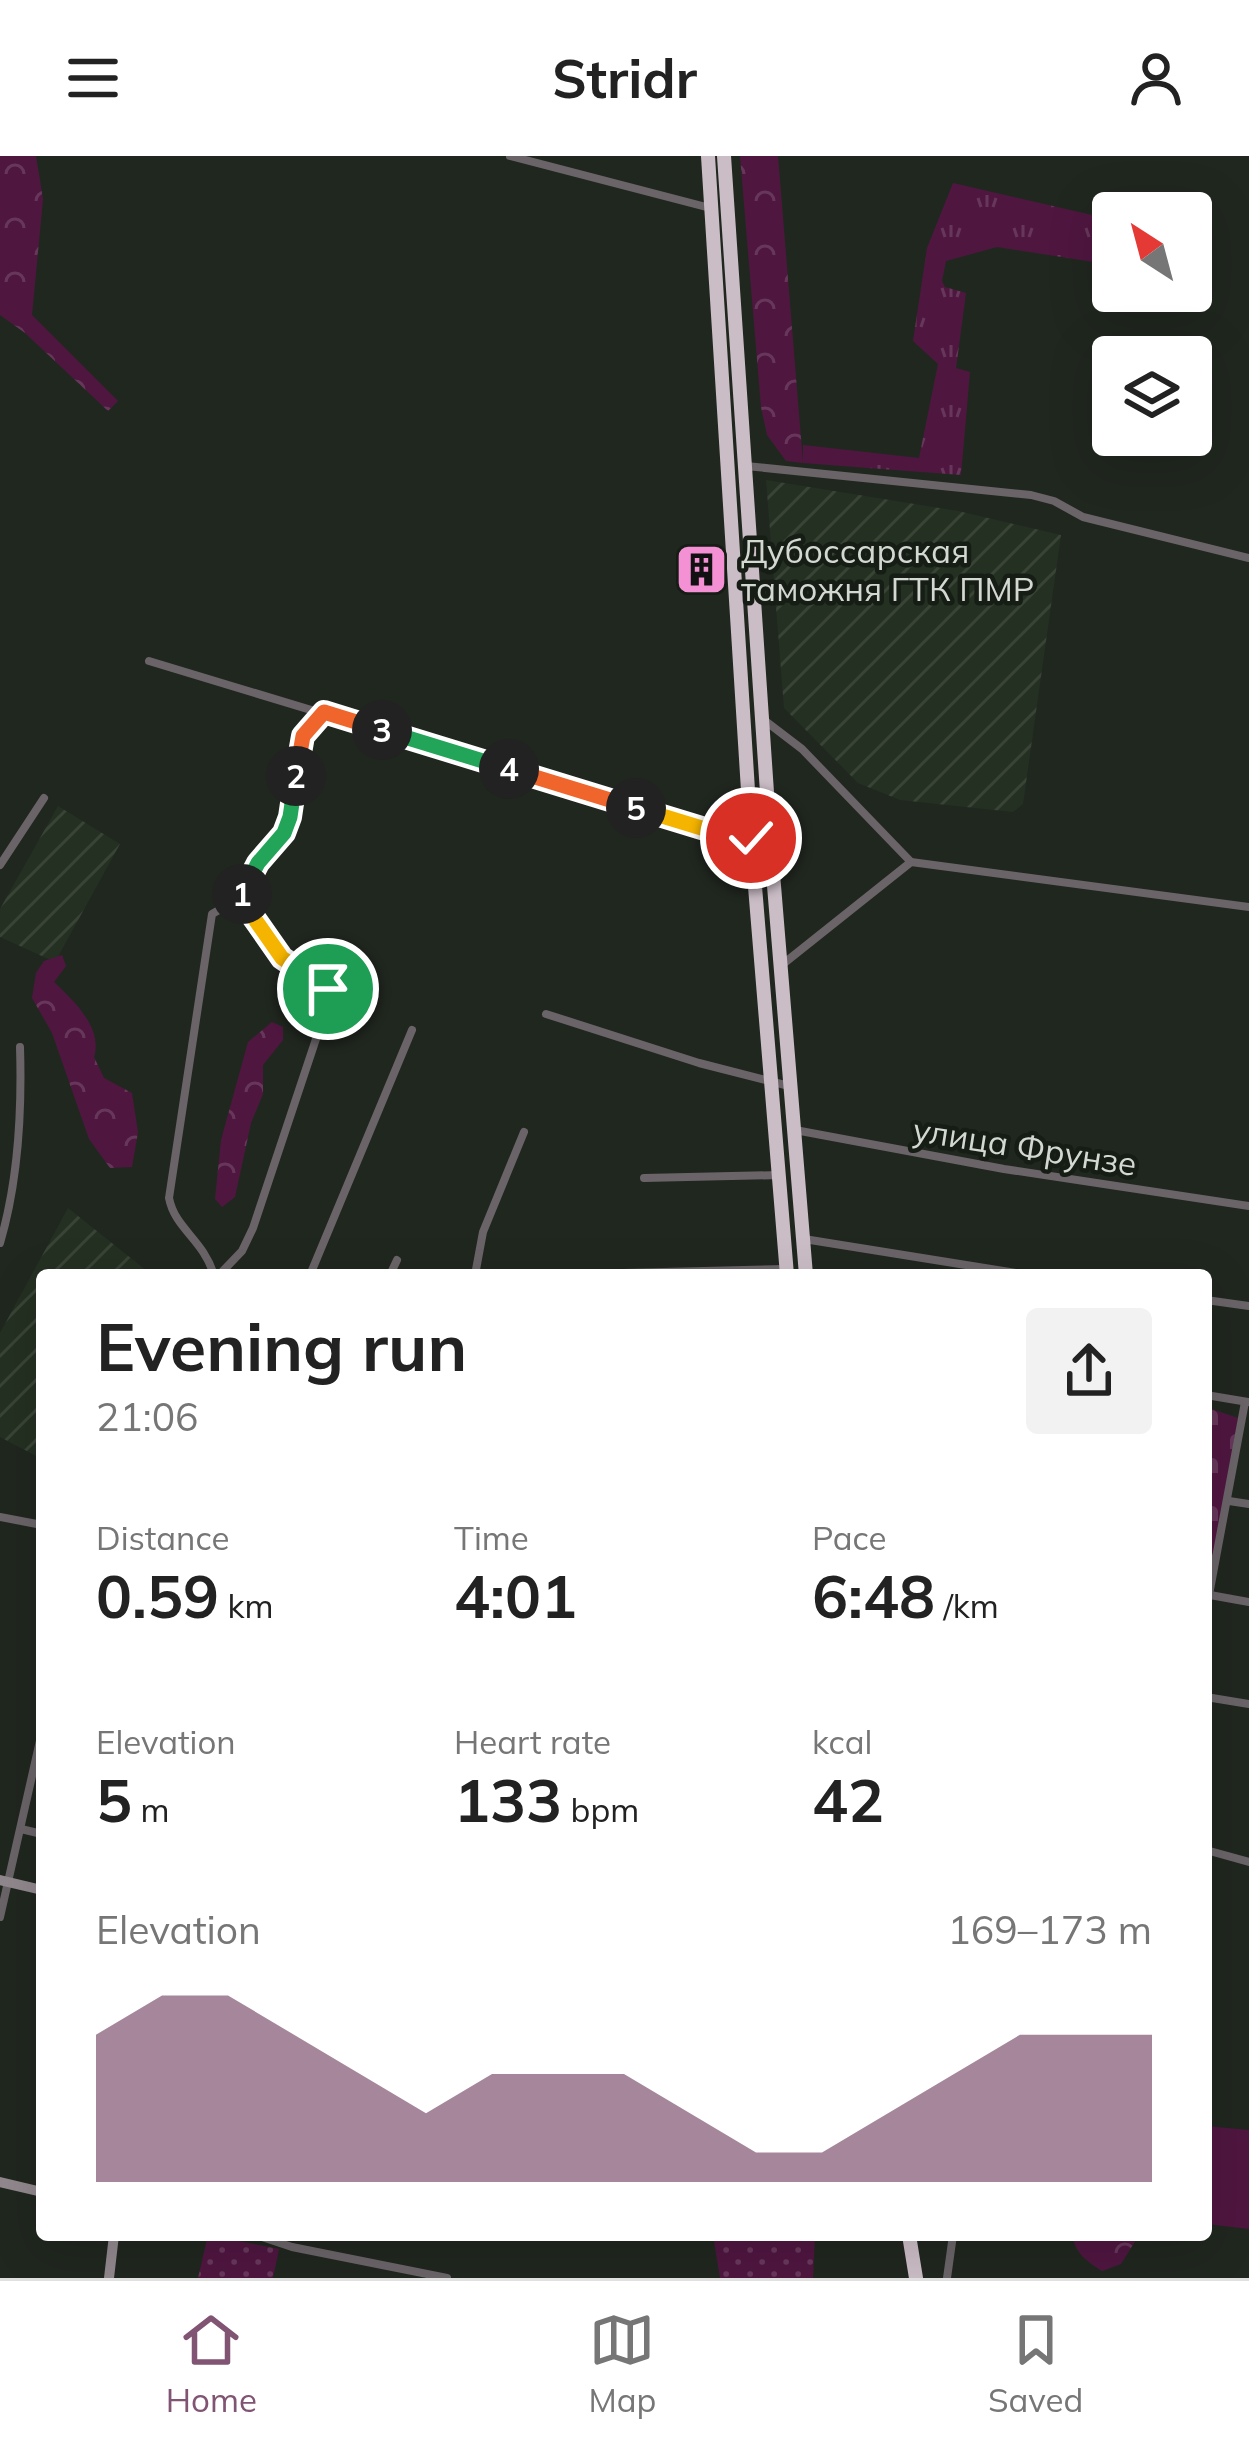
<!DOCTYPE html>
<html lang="en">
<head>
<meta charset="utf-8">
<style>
	:root { --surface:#fff; --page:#f2f2f2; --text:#222; --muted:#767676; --line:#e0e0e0; --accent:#805472 }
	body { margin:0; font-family:Mulish,sans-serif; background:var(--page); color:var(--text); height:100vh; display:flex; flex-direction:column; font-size:45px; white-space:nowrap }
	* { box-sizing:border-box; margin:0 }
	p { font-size:39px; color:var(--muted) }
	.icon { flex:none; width:66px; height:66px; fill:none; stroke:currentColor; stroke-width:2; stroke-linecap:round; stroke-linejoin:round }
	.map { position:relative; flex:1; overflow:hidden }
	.details { position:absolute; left:36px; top:1113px; width:1176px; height:972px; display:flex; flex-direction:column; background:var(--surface); border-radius:12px; box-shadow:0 12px 48px #0002 }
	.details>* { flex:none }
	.needle { width:78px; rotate:324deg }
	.buttons { position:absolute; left:1092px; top:36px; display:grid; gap:24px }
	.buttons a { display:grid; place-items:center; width:120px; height:120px; border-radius:12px; background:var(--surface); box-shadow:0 12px 48px #0002; font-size:60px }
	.pin { position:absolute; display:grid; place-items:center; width:102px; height:102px; color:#fff; margin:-51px; border:6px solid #fff; border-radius:50%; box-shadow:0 3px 12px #0007 }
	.km { position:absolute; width:60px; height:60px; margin:-30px; border-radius:50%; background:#222; color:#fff; font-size:33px; line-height:60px; text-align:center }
	.round { display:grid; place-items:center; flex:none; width:126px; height:126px; border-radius:12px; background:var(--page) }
	.headline { display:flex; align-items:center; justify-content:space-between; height:204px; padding:0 60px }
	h1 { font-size:66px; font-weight:700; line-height:90px }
	.metrics { display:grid; grid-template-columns:repeat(3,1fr); gap:18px; height:204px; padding:12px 60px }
	.metrics div { display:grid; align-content:center }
	.metrics b { font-size:60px; font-weight:700 }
	.metrics small { font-size:33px; font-weight:400 }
	.metrics p { font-size:33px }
	.chart { height:336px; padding:24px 60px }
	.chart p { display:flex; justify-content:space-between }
	.chart svg { width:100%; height:216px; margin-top:12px; fill:var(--accent); opacity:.7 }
	header { display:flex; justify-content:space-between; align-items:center; height:156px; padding:0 60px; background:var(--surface); font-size:54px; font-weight:700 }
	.tabs { display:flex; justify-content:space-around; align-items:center; height:168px; border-top:3px solid var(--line); background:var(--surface); font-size:33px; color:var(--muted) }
	.tabs a { display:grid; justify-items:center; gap:6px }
	.tabs .current { color:var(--accent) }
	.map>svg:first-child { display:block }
	.industrial { fill:url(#industrial-furrows) }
	.grass { fill:url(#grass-tufts) }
	.forest { fill:url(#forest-crowns) }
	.cemetery { fill:url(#cemetery-stones) }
	.park { fill:url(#park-dots) }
	.pitch { fill:#4f1640 }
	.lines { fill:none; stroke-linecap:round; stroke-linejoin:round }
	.street { stroke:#6a6468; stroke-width:8 }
	.secondary { stroke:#91888e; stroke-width:10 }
	.highway { stroke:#cbbdc6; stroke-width:14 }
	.split-1-casing { stroke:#fff; stroke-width:24 }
	.split-2-casing { stroke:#fff; stroke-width:24 }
	.split-3-casing { stroke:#fff; stroke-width:24 }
	.split-4-casing { stroke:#fff; stroke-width:24 }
	.split-5-casing { stroke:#fff; stroke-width:24 }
	.split-6-casing { stroke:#fff; stroke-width:24 }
	.split-1 { stroke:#f5b400; stroke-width:15 }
	.split-2 { stroke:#22a559; stroke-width:15 }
	.split-3 { stroke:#f0652b; stroke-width:15 }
	.split-4 { stroke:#22a559; stroke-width:15 }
	.split-5 { stroke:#f0652b; stroke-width:15 }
	.split-6 { stroke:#f5b400; stroke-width:15 }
	.labels { text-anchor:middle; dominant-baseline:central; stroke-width:9; stroke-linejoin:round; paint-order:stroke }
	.poi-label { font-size:33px; fill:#d3d8d2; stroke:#161d15; text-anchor:start }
	.street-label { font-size:33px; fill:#d3d8d2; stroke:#161d15 }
</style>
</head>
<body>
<header><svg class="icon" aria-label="menu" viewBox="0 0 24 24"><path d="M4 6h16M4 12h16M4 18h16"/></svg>Stridr<svg class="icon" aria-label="person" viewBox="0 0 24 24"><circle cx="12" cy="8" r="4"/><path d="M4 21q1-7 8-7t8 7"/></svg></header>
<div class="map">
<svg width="1249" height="2122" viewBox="0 0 1249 2122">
	<defs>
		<pattern id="industrial-furrows" width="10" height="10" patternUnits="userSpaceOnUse" patternTransform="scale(3)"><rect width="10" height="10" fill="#243022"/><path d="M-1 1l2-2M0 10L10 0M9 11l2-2" fill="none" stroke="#394437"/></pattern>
		<pattern id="grass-tufts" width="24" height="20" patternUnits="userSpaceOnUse" patternTransform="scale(3)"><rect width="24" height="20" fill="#4f1640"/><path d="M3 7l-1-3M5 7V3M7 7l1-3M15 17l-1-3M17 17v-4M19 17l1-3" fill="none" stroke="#67375b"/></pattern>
		<pattern id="forest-crowns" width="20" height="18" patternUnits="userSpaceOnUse" patternTransform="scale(3)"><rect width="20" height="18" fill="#4f1640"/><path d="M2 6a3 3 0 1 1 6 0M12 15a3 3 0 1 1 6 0" fill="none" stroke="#67375b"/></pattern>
		<pattern id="cemetery-stones" width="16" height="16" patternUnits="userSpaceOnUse" patternTransform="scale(3)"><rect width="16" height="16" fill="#4f1640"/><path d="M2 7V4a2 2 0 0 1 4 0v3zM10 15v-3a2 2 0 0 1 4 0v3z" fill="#67375b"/></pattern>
		<pattern id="park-dots" width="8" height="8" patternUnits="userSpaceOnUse" patternTransform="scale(3)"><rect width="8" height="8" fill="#4f1640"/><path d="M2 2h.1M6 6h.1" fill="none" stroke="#67375b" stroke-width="1.8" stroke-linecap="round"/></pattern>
	</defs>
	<rect width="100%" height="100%" fill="#20271f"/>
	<g class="industrial">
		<polygon points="766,324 958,355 1061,379 1023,648 1013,656 900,644 858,627 784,552"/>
		<polygon points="58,650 120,688 55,806 0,781 0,753"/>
		<polygon points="68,1052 152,1119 42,1119 42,1303 0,1281 0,1177"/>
	</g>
	<polygon class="grass" points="953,27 1105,62 1113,67 1113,109 997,91 946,105 942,125 945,131 966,137 956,212 970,216 961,319 803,307 803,289 919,302 938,208 913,185 927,92"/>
	<g class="forest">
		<polygon points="0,0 36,0 43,43 32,159 118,245 108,255 25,177 0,159"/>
		<polygon points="740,0 778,0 803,307 786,305 767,279 761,251"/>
		<path d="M62 799 66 810 54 826C74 845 103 872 94 901L104 922 132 937 138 976 132 1011 110 1012 89 983 52 877 32 842 36 817 44 805Z"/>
		<polygon points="272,866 283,871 283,884 263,909 263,938 251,967 235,1041 222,1051 215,1043 221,984 248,886"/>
		<path d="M1073 2079H1139L1121 2108 1102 2115C1089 2107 1073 2096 1073 2079Z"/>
	</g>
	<polygon class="cemetery" points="1206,1251 1238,1262 1206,1444"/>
	<g class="park">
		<polygon points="208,2079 279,2093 273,2122 198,2122"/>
		<polygon points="713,2079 815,2079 813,2122 720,2122"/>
	</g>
	<polygon class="pitch" points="1206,1970 1249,1974 1249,2073 1206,2068"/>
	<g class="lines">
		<g class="street">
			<polyline points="510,0 714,53"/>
			<polyline points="746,310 1031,339 1054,345 1083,361 1249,402"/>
			<polyline points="149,505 731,681 769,681"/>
			<polyline points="764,564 802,593 911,706 783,808"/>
			<polyline points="911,706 1249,751"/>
			<polyline points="0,709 44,642"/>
			<polyline points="546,858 699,907 789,930"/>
			<polyline points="795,974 1004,1013 1249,1050"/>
			<polyline points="644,1022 779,1019"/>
			<polyline points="804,1083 1028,1119"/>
			<path d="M0 1087C18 1026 22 955 20 891"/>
			<polyline points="623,1117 785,1113"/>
			<path d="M214 1119C203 1083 175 1073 169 1042L212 758 240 742 258 707 283 677 290 661 303 580 324 556"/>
			<polyline points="219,1119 242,1095 253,1072 331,838 282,802 240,742"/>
			<polyline points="310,1119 412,874"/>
			<polyline points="390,1119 397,1104"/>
			<polyline points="475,1119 483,1076 524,976"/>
			<polyline points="1206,1144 1249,1150"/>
			<polyline points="1206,1239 1248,1246"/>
			<polyline points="1229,1345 1249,1348"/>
			<polyline points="0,1361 42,1369"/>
			<polyline points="1210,1439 1249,1446"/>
			<polyline points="1206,1455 1245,1246"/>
			<polyline points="1206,1541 1249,1548"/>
			<polyline points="21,1673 42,1678"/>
			<polyline points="1206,1694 1249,1706"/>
			<polyline points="0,1761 42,1576"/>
			<polyline points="256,2079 292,2091 447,2122"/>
			<polyline points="947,2122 953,2079"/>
		</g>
		<g class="secondary">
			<polyline points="0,1724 42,1734"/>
			<polyline points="0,2026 42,2036"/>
			<polyline points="109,2122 114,2079"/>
		</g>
		<g class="highway">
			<polyline points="708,0 751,682 787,1119"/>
			<polyline points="724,0 770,681 806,1119"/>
			<polyline points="909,2079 916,2122"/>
		</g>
	</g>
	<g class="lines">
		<defs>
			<polyline id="split-1" points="242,738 240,742 282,802 328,833"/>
			<polyline id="split-2" points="242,738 258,707 284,677 290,661 296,620"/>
			<polyline id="split-3" points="296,620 303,580 324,556 382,574"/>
			<polyline id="split-4" points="382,574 509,613"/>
			<polyline id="split-5" points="509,613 636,652"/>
			<polyline id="split-6" points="636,652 731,681 751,682"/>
		</defs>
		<use href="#split-1" class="split-1-casing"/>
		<use href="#split-2" class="split-2-casing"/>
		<use href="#split-3" class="split-3-casing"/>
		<use href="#split-4" class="split-4-casing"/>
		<use href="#split-5" class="split-5-casing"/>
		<use href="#split-6" class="split-6-casing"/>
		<use href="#split-1" class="split-1"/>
		<use href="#split-2" class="split-2"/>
		<use href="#split-3" class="split-3"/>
		<use href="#split-4" class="split-4"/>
		<use href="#split-5" class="split-5"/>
		<use href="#split-6" class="split-6"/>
	</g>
	<defs>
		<symbol id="building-square" viewBox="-11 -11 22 22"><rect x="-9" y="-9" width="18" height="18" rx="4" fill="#f491d4" stroke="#161d15"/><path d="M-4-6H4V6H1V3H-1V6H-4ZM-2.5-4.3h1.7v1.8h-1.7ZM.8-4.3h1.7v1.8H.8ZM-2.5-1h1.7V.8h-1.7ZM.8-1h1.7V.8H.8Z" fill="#111"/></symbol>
	</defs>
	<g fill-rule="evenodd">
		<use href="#building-square" x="672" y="384" width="59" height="59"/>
	</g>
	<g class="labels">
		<g class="poi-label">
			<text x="741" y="394">Дубоссарская<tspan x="741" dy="38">таможня ГТК ПМР</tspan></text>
		</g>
		<g class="street-label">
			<text transform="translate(1025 990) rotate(9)">улица Фрунзе</text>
		</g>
	</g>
</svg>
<div class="buttons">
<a><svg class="needle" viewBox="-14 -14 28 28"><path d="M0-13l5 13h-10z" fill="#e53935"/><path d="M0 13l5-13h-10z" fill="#767676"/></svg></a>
<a><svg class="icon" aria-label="layers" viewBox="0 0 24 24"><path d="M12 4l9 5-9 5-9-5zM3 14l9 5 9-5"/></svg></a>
</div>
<div class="pin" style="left:328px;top:833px;background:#1e9e55"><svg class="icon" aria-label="arrive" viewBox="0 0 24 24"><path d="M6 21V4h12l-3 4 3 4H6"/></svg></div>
<div class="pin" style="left:751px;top:682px;background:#d93025"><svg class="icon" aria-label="check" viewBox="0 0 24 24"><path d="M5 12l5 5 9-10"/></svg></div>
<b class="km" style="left:242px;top:738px">1</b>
<b class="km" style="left:296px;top:620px">2</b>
<b class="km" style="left:382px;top:574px">3</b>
<b class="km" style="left:509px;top:613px">4</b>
<b class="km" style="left:636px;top:652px">5</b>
<section class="details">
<div class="headline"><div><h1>Evening run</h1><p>21:06</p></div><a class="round"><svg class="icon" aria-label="share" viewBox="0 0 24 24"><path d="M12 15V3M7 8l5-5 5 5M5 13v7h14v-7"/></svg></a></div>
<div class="metrics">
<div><p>Distance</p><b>0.59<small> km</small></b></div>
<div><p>Time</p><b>4:01</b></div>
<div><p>Pace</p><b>6:48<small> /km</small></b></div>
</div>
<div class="metrics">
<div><p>Elevation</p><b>5<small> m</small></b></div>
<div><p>Heart rate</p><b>133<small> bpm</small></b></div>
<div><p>kcal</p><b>42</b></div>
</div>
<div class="chart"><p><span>Elevation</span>169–173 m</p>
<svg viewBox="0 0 160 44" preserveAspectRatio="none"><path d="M0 44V14L10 6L20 6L30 14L40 22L50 30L60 22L70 22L80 22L90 30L100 38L110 38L120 30L130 22L140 14L150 14L160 14V44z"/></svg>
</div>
</section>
</div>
<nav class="tabs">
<a class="current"><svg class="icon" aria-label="home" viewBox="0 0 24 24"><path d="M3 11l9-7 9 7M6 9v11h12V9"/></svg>Home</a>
<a><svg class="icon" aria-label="map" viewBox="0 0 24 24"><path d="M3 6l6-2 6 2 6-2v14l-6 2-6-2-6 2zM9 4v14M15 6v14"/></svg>Map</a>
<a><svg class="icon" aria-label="saved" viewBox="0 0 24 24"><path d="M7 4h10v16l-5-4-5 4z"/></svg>Saved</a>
</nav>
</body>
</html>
